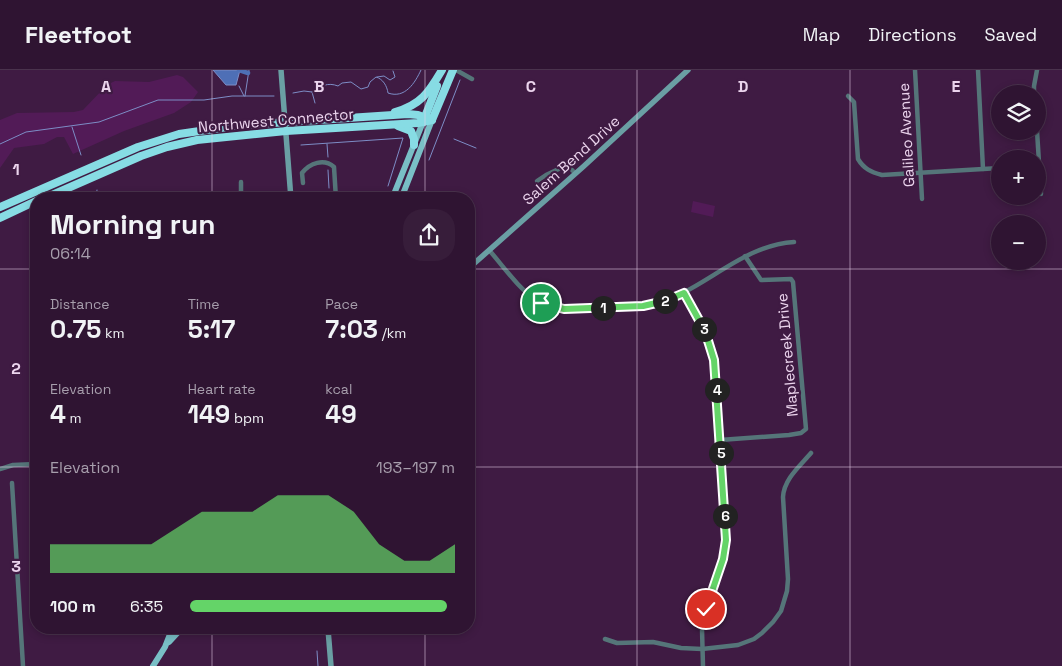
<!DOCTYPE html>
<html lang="en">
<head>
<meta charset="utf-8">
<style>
	:root { --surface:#2f1432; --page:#371d3a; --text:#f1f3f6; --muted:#a79eac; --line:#4a334d; --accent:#64d468 }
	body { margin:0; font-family:"Space Grotesk",sans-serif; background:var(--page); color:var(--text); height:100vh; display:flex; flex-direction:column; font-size:19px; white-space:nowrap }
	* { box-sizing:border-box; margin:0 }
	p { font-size:16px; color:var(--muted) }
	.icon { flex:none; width:28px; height:28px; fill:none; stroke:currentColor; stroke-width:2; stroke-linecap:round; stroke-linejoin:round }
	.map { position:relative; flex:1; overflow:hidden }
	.details { position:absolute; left:30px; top:122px; width:445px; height:442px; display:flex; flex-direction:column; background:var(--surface); border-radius:20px; box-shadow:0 2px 8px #0003,0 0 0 1px var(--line) }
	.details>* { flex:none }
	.fabs { position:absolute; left:991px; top:15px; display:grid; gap:10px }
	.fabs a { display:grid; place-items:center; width:55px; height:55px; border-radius:50%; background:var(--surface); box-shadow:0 2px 8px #0003,0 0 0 1px var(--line); font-size:25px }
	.pin { position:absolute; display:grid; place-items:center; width:42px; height:42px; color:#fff; margin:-21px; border:2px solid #fff; border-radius:50%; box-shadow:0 1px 5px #0007 }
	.km { position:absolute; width:25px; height:25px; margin:-12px; border-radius:50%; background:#222; color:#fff; font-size:14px; line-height:25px; text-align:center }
	.round { display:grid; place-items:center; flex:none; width:52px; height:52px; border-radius:20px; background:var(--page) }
	.summary { display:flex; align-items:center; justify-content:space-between; height:85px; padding:0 20px }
	h1 { font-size:28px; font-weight:800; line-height:38px }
	.figures { display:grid; grid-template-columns:repeat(3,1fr); gap:8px; height:85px; padding:5px 20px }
	.figures div { display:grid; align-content:center }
	.figures b { font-size:25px; font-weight:800 }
	.figures small { font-size:14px; font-weight:400 }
	.figures p { font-size:14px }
	.chart { height:140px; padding:10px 20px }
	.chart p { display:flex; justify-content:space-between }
	.chart svg { width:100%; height:90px; margin-top:5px; fill:var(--accent); opacity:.7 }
	ul { padding:0 20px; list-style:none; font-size:16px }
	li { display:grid; grid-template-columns:80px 60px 1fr; align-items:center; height:38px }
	li i { height:12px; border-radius:6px; background:var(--accent) }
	header { display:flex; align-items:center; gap:30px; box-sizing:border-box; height:70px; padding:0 25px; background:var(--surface); border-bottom:1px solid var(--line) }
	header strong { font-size:24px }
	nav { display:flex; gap:28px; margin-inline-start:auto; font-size:18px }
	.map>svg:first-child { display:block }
	.green { fill:#521b57 }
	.water { fill:#4e6fb6; stroke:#7d8dc6 }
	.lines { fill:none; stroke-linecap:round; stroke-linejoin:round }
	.stream { stroke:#7d8dc6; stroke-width:1 }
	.canal { stroke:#4e6fb6; stroke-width:4.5 }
	.street { stroke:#557579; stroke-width:4.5 }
	.secondary { stroke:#6a9fa4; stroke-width:5.5 }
	.primary { stroke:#79bfc6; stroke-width:6 }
	.highway { stroke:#87dce4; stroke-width:8 }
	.route-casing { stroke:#fff; stroke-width:10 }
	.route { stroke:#64d468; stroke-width:6 }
	.grid { fill:none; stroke:#ebd4ed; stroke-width:1; stroke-opacity:0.55 }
	.labels { text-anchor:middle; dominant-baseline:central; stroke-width:4.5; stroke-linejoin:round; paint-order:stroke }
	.street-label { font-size:15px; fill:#ebd4ed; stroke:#3f1b43 }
	.grid-label { font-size:16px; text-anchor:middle; font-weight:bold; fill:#ebd4ed; stroke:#3f1b43; stroke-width:4.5; stroke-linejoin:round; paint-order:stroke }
</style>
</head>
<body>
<header>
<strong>Fleetfoot</strong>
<nav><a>Map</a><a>Directions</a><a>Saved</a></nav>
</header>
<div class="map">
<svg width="1062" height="596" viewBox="0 0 1062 596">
	<rect width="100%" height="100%" fill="#3f1b43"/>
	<g class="green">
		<polygon points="177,5 183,7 198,22 191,32 174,43 124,61 73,84 64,67 57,67 44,74 14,78 0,98 0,50 17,43 74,42 83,40 107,15 115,11 149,12"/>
		<polygon points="693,131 715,136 713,147 691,142"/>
	</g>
	<polygon class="water" points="213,0 240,0 236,15 226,15"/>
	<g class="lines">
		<g class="stream">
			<polyline points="377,7 384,6 390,10 395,7 393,1"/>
			<polyline points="239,16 244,26"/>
			<polyline points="312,22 315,33"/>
			<path d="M293 23 304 21 312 22C320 16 328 12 338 16L342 13 351 12 361 19 368 17 370 12 376 7C383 9 387 16 388 23 405 29 415 13 421 0"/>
			<polyline points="245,26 249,0"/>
			<polyline points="72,57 81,85"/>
			<polyline points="454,69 476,78"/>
			<polyline points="0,74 26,62 99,52 158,30 204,30 232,26 274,26"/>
			<polyline points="327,74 328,87"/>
			<polyline points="301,75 403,68 388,116"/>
			<polyline points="429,90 460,10"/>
			<polyline points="328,100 329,118"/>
			<polyline points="329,124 330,128"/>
			<polyline points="96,129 97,120"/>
			<polyline points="314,559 314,562"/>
			<polyline points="317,581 318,596"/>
		</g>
		<polyline class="canal" points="239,0 248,3"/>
		<g class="street">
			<polyline points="456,0 472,9"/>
			<polyline points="915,0 922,129"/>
			<polyline points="978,0 983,99"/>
			<polyline points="1034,24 1034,16 1037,0"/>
			<path d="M848 26 854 32 858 89C864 99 871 102 882 105L1000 98"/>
			<polyline points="1037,61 1041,124"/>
			<polyline points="537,111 546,105 565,96 570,98 575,103"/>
			<polyline points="241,112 241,129"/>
			<path d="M303 113 302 103C310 93 324 88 334 97L336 129"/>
			<path d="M489 180C504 197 518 218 536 230 558 244 590 238 615 237 626 236 638 237 649 235 660 233 671 229 681 224 719 205 750 175 794 172"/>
			<polyline points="684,223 705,261 714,291 725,453 726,470 723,489 706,539 702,559 703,596"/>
			<polyline points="720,370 789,365 801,363 806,359 793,212 791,209 761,210 745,186"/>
			<polyline points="0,399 13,395 36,394"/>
			<polyline points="12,413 23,596"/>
			<path d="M605 569 617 573 653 572 681 578 702 579 738 575 754 569 762 563 773 552 781 541 787 521 788 509 783 427C784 409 800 396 811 383"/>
		</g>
		<g class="secondary">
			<polyline points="281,0 291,129"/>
			<polyline points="469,198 584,96 688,0"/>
			<polyline points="328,559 331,596"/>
		</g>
		<g class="primary">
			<polyline points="392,129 423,52"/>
			<polyline points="401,129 432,50"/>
			<polyline points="169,572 181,559"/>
			<polyline points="153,596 165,577 172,559"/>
		</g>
		<g class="highway">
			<path d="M395 42C421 35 429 22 442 0"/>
			<polyline points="432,50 453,0"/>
			<polyline points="423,52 437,16"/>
			<polyline points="398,56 411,61 414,69 414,75"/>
			<polyline points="43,129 141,86 167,77 197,70 286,61 418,53 432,50"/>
			<polyline points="0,137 138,77 179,64 241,55 408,44 418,45 432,50"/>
			<polyline points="0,148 36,131"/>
		</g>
	</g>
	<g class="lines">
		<defs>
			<polyline id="route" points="541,233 564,239 643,236 665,231 684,223 705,261 714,290 726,470 723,489 706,539"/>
		</defs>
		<use href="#route" class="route-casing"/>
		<use href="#route" class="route"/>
	</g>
	<path class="grid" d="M212 0V129M425 0V129M637 0V596M850 0V596M0 199H36M469 199H1062M0 397H36M469 397H1062M212 559V596M425 559V596"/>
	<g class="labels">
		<g class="street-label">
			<text transform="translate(276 50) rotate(-5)">Northwest Connector</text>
			<text transform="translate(906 65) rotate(-93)">Galileo Avenue</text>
			<text transform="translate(571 90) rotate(-42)">Salem Bend Drive</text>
			<text transform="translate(787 285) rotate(-95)">Maplecreek Drive</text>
		</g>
	</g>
	<g class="grid-label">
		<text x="106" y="22">A</text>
		<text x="319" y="22">B</text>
		<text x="531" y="22">C</text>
		<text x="743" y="22">D</text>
		<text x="956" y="22">E</text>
		<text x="16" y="105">1</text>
		<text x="16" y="304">2</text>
		<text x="16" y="502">3</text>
	</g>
</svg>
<div class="fabs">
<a><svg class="icon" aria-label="layers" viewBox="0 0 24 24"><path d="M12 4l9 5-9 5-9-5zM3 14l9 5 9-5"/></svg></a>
<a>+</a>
<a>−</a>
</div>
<div class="pin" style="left:541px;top:233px;background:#1e9e55"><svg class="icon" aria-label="arrive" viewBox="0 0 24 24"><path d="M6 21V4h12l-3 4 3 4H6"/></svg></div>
<div class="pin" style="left:706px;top:539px;background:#d93025"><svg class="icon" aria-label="check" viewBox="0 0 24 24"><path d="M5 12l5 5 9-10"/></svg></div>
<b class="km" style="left:603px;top:238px">1</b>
<b class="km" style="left:665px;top:231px">2</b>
<b class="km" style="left:704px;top:259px">3</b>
<b class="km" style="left:717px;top:320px">4</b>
<b class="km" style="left:721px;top:383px">5</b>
<b class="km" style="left:725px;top:446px">6</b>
<section class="details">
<div class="summary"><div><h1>Morning run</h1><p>06:14</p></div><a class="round"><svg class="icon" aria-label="share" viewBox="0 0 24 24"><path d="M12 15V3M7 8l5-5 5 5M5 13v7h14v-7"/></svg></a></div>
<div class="figures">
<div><p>Distance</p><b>0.75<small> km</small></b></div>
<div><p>Time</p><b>5:17</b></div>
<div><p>Pace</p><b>7:03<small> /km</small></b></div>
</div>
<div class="figures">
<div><p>Elevation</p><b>4<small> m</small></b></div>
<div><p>Heart rate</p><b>149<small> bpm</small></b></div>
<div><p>kcal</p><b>49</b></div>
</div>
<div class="chart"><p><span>Elevation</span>193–197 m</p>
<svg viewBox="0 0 160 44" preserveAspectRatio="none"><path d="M0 44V30L10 30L20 30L30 30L40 30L50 22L60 14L70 14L80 14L90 6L100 6L110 6L120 14L130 30L140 38L150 38L160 30V44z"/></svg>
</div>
<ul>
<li><b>100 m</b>6:35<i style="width:97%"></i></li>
</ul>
</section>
</div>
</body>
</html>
